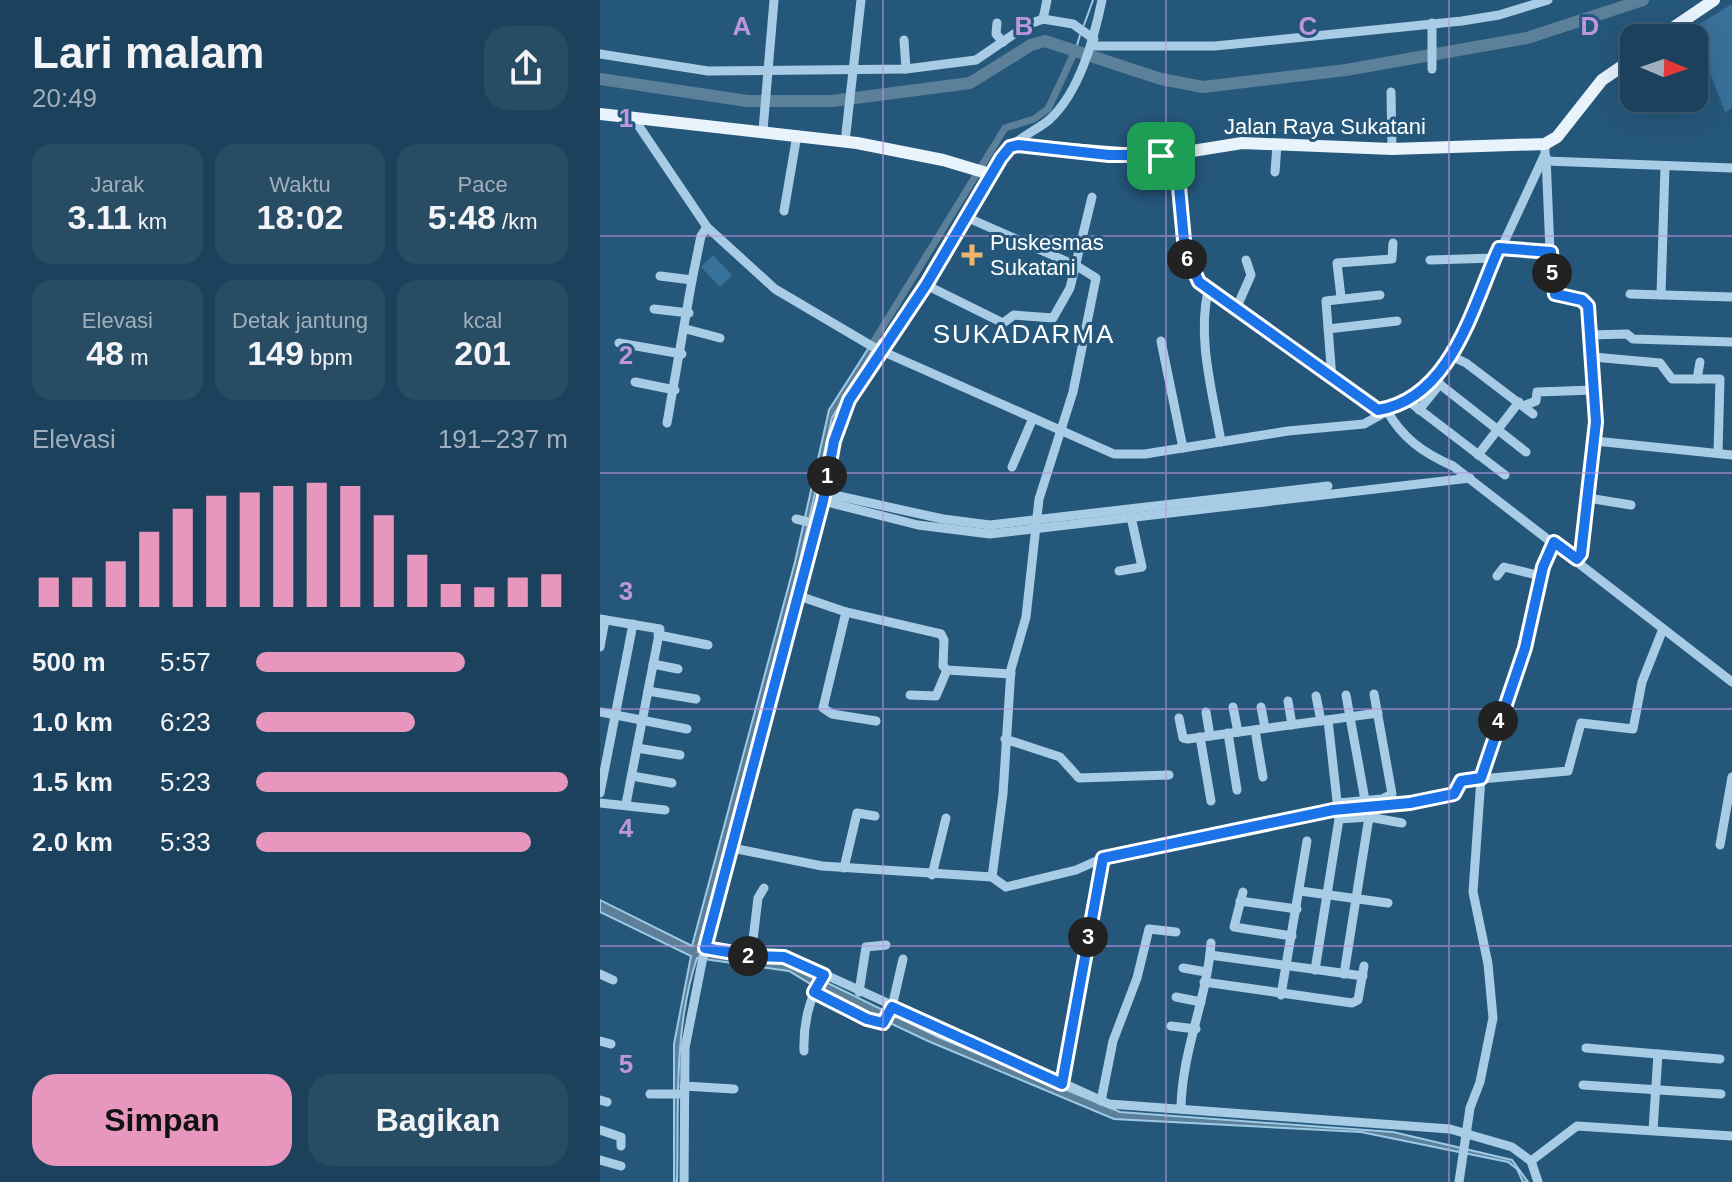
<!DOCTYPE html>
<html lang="id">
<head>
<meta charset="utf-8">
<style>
	:root { --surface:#1c415c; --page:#294c65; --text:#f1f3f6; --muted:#a0afbb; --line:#3a5a72; --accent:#e797bd }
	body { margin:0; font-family:Arial,sans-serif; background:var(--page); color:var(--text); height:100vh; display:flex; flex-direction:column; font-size:30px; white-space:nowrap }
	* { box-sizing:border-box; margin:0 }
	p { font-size:26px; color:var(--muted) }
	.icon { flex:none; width:44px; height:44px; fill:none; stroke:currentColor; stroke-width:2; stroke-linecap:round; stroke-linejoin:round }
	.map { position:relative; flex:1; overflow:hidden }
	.sheet { display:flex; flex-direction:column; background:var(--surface); width:600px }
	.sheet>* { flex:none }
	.needle { width:52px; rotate:92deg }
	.fabs { position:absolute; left:1020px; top:24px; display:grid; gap:16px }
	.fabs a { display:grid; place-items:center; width:88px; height:88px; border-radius:16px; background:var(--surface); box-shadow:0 8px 32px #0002,0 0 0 2px var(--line); font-size:40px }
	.pin { position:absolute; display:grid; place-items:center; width:68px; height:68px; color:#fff; margin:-34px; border-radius:16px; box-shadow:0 4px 12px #0006 }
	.km { position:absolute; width:40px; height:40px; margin:-20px; border-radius:50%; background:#222; color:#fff; font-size:22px; line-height:40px; text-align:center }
	.round { display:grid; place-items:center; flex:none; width:84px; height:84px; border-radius:24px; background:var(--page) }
	.overview { display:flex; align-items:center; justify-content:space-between; height:136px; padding:0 32px }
	h1 { font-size:44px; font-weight:700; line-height:60px }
	.metrics { display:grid; grid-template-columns:repeat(3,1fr); gap:12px; height:136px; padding:8px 32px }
	.metrics div { display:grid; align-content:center; border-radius:20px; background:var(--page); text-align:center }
	.metrics b { font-size:34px; font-weight:700 }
	.metrics small { font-size:22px; font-weight:400 }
	.metrics p { font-size:22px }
	.chart { height:224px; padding:16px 32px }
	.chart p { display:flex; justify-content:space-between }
	.chart svg { width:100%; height:144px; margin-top:8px; stroke:var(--accent); stroke-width:6 }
	.action { display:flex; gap:16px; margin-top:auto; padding:16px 32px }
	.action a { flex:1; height:92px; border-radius:24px; background:var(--accent); color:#111; font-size:32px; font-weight:700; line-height:92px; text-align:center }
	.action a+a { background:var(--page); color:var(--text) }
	ul { padding:0 32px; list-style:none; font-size:26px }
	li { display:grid; grid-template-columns:128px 96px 1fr; align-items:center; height:60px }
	li i { height:20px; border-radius:10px; background:var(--accent) }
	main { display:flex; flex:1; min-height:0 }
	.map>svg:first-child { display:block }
	.green { fill:#387199 }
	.water { fill:#5c809a; stroke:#9dc9e5; stroke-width:2 }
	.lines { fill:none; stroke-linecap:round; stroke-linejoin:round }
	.stream { stroke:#9dc9e5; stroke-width:2 }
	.canal { stroke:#5c809a; stroke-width:7 }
	.river { stroke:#5c809a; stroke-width:12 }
	.minor { stroke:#a8cce5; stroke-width:9 }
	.major { stroke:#e9f3fc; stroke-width:12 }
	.route-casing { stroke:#fff; stroke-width:16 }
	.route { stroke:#1a73e8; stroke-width:10 }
	.grid { fill:none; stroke:#bd96df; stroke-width:2; stroke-opacity:0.55 }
	.poi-dot { fill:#eeb66d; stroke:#25577b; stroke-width:3 }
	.labels { text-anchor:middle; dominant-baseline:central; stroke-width:6; stroke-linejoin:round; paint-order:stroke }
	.street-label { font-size:22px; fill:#fff; stroke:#25577b }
	.poi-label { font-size:22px; fill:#fff; stroke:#25577b; text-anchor:start }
	.quarter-label { font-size:26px; letter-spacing:2px; fill:#fff; stroke:#25577b }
	.grid-label { font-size:26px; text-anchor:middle; font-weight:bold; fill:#bd96df; stroke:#25577b; stroke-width:6; stroke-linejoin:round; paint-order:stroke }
</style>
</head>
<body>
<main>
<section class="sheet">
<div class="overview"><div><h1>Lari malam</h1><p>20:49</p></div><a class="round"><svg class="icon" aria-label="share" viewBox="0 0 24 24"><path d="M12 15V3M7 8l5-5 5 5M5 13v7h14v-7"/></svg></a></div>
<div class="metrics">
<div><p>Jarak</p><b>3.11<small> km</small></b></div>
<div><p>Waktu</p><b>18:02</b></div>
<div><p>Pace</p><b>5:48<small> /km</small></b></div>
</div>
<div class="metrics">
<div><p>Elevasi</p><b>48<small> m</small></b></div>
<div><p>Detak jantung</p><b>149<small> bpm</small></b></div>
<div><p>kcal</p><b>201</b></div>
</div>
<div class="chart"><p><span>Elevasi</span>191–237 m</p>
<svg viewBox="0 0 160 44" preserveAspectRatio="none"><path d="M5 44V35M15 44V35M25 44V30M35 44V21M45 44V14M55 44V10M65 44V9M75 44V7M85 44V6M95 44V7M105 44V16M115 44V28M125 44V37M135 44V38M145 44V35M155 44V34"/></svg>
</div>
<ul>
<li><b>500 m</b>5:57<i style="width:67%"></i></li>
<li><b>1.0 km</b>6:23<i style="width:51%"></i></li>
<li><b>1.5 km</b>5:23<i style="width:100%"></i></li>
<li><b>2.0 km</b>5:33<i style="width:88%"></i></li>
</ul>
<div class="action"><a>Simpan</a><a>Bagikan</a></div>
</section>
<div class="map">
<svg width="1132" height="1182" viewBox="0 0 1132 1182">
	<rect width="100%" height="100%" fill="#25577b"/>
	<g class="green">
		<polygon points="1132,4 1132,108 1125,112 1093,28"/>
		<polygon points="113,255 132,275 120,287 101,267"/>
	</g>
	<path class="water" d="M275 338 279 340 232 418 188 613 98 952 191 965 338 1037 520 1112 793 1132 912 1160 928 1182H923L917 1169 908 1162 761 1132 514 1119 328 1041 222 991 189 971 97 958C73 1031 79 1106 77 1182H74V1044L91 956 0 912V900L92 946 195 562 229 410Z"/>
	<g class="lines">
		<g class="stream">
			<polyline points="484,25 493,0"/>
			<polyline points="476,49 480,35"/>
		</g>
		<polyline class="canal" points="271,346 405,128 434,119 448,109 476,49"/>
		<polyline class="river" points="0,79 147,101 232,101 370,83 431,45 445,41 561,79 603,87 746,70 927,38 1043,0"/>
		<g class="minor">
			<polyline points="443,19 447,0"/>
			<polyline points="397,23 396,34 403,42"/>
			<polyline points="832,23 832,69"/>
			<polyline points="304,40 306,69"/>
			<polyline points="493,46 615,46 862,21 899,15 948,0"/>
			<polyline points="0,54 108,71 306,69 376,60 427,25 443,19 473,24 494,39"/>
			<polyline points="791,92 792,149"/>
			<polyline points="34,119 107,227 175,289 275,348 514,454 545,454 688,431 764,424 807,400 839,373 851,356 945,154 945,144"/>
			<polyline points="163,130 174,0"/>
			<polyline points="245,142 261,0"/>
			<path d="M413 145C424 135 438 129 449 120 480 92 494 38 502 0"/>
			<path d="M576 155 585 251 599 282 778 410 786 409C802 438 823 453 853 466L1132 682"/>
			<polyline points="946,157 950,251"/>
			<polyline points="946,161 1132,168"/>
			<polyline points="675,172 677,145"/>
			<polyline points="184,211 197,135"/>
			<polyline points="366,217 477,266 496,278 473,392 439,499 426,617 411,669 403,794 392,877"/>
			<polyline points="899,248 950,251 955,294 982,300 988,306 995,441 985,537 977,559"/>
			<polyline points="830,260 895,258"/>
			<polyline points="60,276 92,280"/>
			<polyline points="326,285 403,323 414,315 453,318 470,288 492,197"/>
			<path d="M608 291C597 340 613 393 621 442"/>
			<polyline points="1030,294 1132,297"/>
			<polyline points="1061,295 1065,167"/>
			<polyline points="741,297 737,263 792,259 793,243"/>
			<polyline points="54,309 89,313"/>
			<polyline points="636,309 651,275 646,260"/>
			<polyline points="86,329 120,338"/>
			<polyline points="728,329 797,321"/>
			<polyline points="990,335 1027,334 1033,339 1132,342"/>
			<polyline points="561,341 583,448"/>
			<polyline points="19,343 82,354"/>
			<polyline points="851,356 866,363 933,414"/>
			<polyline points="993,357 1060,363 1072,379 1120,379 1118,452"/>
			<polyline points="732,379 726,301 780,295"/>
			<polyline points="833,379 926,452"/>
			<polyline points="1097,379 1100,362"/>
			<polyline points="35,382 75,390"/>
			<polyline points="807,400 905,475"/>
			<polyline points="923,406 936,401 937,392 994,390"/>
			<polyline points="819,410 840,384"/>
			<polyline points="67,423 92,280 101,236 107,227"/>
			<polyline points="995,441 1132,455"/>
			<polyline points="878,455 919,402"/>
			<polyline points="412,467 433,418"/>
			<polyline points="225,493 343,519 390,525 728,486"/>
			<polyline points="988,498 1031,505"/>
			<polyline points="223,501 318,525 390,534 870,478"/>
			<polyline points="196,519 217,524"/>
			<polyline points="519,571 542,567 531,517"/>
			<polyline points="897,576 904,567 941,576"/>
			<polyline points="199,596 246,612 341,634 344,640 343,666 347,670 411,674"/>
			<polyline points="246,612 223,708 232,714 276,721"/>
			<polyline points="0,619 60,629 26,804"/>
			<polyline points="58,635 108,645"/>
			<polyline points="0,647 5,620"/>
			<polyline points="53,664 78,669"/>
			<polyline points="48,691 96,699"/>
			<polyline points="310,695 336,696 347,670"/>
			<polyline points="746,695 765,800"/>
			<polyline points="716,696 721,721"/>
			<polyline points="688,701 692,725"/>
			<polyline points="633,707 638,732"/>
			<polyline points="661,707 665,728"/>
			<polyline points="0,712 87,729"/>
			<polyline points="606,712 610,736"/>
			<polyline points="579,718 583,738 588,739 778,713"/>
			<polyline points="655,730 663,777"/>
			<polyline points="628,733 637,790"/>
			<polyline points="600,737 611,801"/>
			<polyline points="405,739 460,757 479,778 569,775"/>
			<polyline points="37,748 80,755"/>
			<polyline points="32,776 72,783"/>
			<polyline points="881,779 968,771 981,723 1033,729 1042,682 1063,629"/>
			<polyline points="0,793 33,624"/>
			<polyline points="0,803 65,810"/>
			<polyline points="738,803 782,799 792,794 774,694"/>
			<polyline points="739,819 769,817 802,823"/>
			<polyline points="1120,845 1132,777"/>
			<polyline points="132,848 222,866 392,877 406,887 476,870 503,858 733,810 810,803 854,794 861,781 881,778"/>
			<polyline points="244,868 257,813 275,816"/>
			<polyline points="332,875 346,818"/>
			<polyline points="700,891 788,903"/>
			<polyline points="643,892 634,927 692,936"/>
			<polyline points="640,901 697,909"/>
			<polyline points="105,948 193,960 509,1104 850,1129 912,1147 931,1161 977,1126 1132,1136"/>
			<polyline points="610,955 763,976"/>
			<polyline points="151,956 158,898 164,888"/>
			<polyline points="583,968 606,972"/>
			<polyline points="715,970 739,819 728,720"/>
			<polyline points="0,974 13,980"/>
			<polyline points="744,974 769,817"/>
			<polyline points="604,982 752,1003 758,1000 764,966"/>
			<polyline points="214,992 283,1023 292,1007 303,959"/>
			<polyline points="259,992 266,947 286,945"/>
			<polyline points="681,995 707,841"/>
			<polyline points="576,997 601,1002"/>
			<polyline points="571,1026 596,1029"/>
			<polyline points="0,1041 11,1044"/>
			<polyline points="986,1048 1058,1054"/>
			<path d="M204 1051C203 1025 209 997 224 975"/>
			<polyline points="462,1084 503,858"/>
			<polyline points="983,1085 1121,1094"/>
			<polyline points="84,1086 134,1089"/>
			<polyline points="50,1094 84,1094"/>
			<polyline points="0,1100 7,1102"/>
			<polyline points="501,1101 513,1041 537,978 549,929 576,932"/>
			<path d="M581 1107C582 1051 607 999 611 943"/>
			<polyline points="0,1130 21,1137 21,1146"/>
			<polyline points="1053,1130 1058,1054 1120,1059"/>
			<polyline points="0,1160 21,1166"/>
			<polyline points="931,1161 938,1182"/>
			<polyline points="84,1182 85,1048 104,952 223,501 234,441 249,400 326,285 390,174"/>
			<polyline points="859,1182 870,1108 880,1082 893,1018 888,964 873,892 881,778 925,648 943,567 954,542"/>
		</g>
		<g class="major">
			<polyline points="1058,38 1114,0"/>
			<polyline points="0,114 257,143 343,160 390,174 410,147 418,145 561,156 642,143 792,149 945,144 957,137 1002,80 1034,58"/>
		</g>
	</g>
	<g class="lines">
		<defs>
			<path id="route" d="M418 145 509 155H576L585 251 599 282 778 410C852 398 873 305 899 248L951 252 955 294 982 300 988 306 996 422 981 554 977 559 954 542 943 567 925 648 881 778 861 781 854 794 810 803 733 810 503 858 462 1084 292 1007 283 1023 267 1019 214 992 224 975 184 957 151 956 105 948 223 501 234 441 249 400 326 285 401 158 410 147Z"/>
		</defs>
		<use href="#route" class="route-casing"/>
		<use href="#route" class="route"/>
	</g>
	<path class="grid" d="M283 0V1182M566 0V1182M849 0V1182M0 236H1132M0 473H1132M0 709H1132M0 946H1132"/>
	<path class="poi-dot" d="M368 243h8v8h8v8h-8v8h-8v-8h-8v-8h8z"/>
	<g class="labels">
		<g class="street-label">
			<text x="725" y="126">Jalan Raya Sukatani</text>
		</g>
		<g class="poi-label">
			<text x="390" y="242">Puskesmas<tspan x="390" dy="25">Sukatani</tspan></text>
		</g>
		<g class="quarter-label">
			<text x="424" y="334">SUKADARMA</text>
		</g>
	</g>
	<g class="grid-label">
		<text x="142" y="35">A</text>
		<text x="424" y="35">B</text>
		<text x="708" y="35">C</text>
		<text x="990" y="35">D</text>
		<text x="26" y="127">1</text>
		<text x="26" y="364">2</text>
		<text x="26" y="600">3</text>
		<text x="26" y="837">4</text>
		<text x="26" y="1073">5</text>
	</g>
</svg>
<div class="fabs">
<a><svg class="needle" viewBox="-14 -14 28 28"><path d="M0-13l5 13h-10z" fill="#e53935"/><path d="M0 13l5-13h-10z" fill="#a0afbb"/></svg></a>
</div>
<div class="pin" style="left:561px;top:156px;background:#1e9e55"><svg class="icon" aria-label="arrive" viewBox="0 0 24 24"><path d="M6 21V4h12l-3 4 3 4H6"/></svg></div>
<b class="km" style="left:227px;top:476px">1</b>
<b class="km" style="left:148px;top:956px">2</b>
<b class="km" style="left:488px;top:937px">3</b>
<b class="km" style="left:898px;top:721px">4</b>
<b class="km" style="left:952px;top:273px">5</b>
<b class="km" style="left:587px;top:259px">6</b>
</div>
</main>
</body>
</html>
